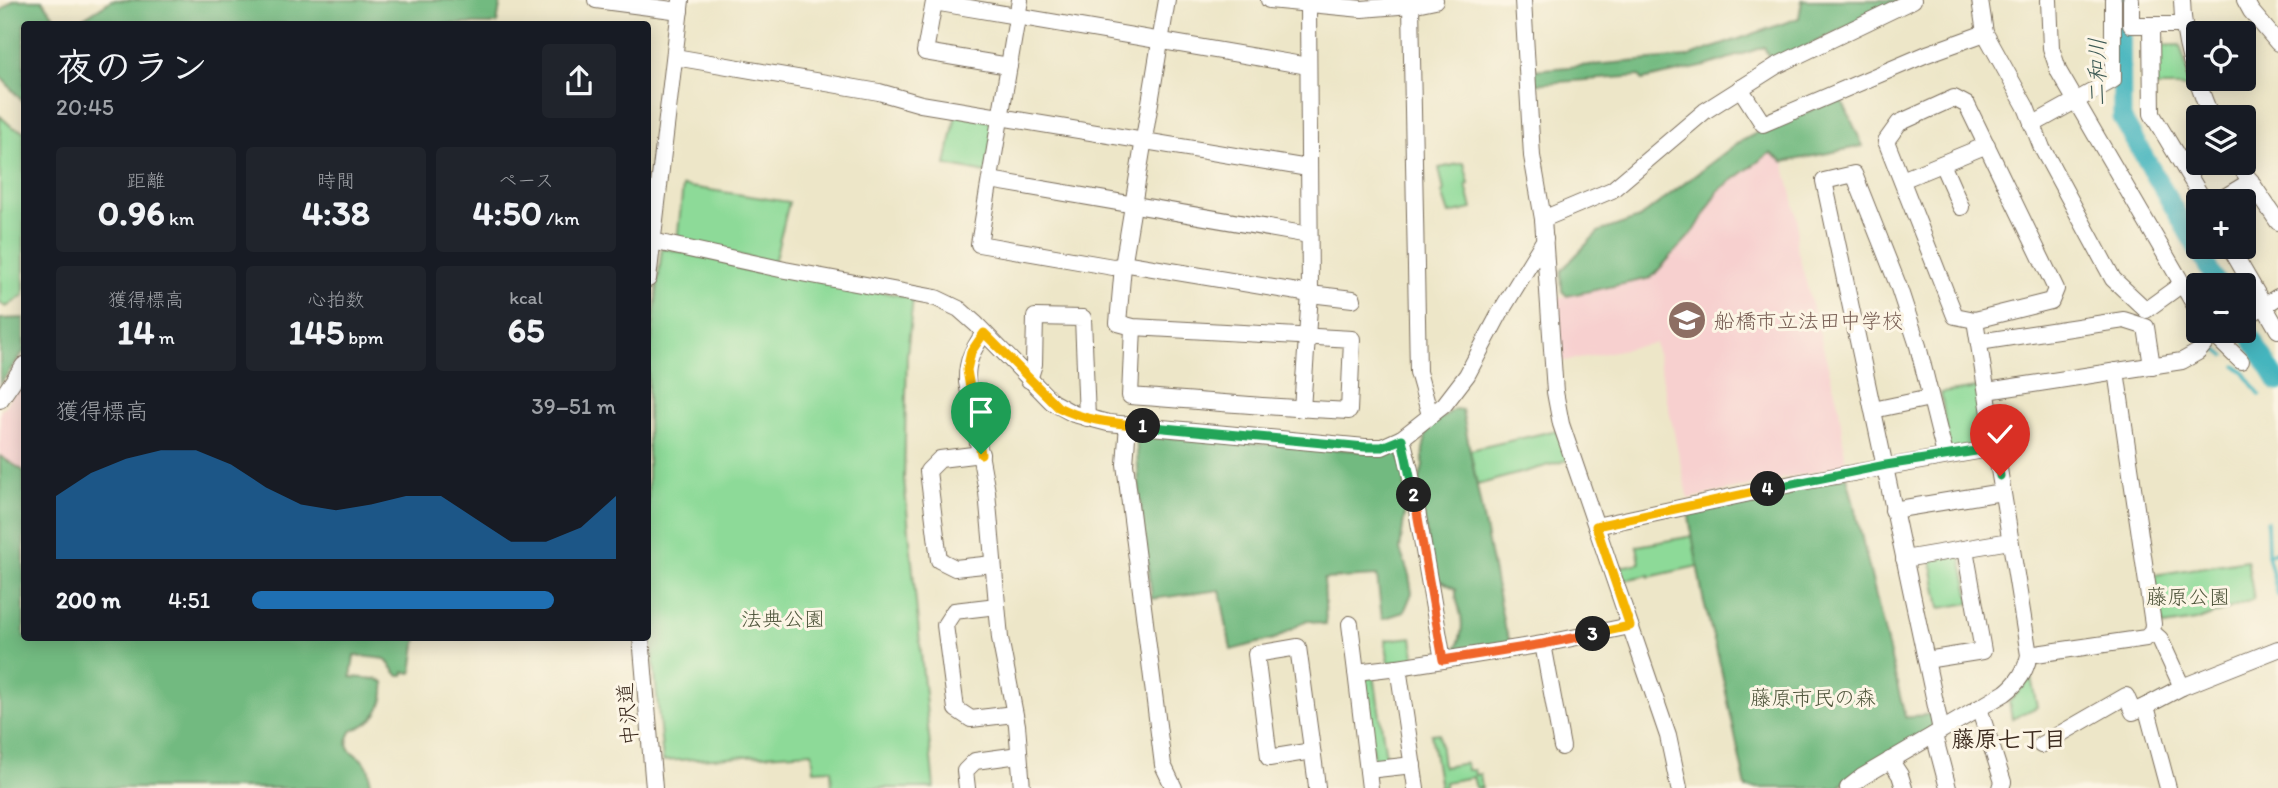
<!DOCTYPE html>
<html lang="ja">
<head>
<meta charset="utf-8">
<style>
	:root { --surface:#171b24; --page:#20242c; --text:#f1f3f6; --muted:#9ea1a6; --accent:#1f6fb2 }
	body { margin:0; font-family:Itim,"Klee One",sans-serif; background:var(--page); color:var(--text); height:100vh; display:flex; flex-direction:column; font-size:26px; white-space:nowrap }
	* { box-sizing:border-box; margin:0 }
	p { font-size:23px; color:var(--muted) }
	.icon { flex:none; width:38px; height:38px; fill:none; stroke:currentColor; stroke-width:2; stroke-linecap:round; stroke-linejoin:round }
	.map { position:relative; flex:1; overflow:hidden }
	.panel { position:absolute; left:21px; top:21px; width:630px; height:620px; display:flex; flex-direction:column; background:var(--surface); border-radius:7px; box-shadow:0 4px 18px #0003 }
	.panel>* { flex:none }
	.buttons { position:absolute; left:2186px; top:21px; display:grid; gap:14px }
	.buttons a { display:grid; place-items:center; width:70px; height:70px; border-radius:7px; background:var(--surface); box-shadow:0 4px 18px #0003; font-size:35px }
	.pin { position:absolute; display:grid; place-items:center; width:60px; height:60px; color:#fff; margin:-72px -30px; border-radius:50% 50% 50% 0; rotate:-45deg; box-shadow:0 0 7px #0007 }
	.pin .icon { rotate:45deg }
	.km { position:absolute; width:35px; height:35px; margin:-18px; border-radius:50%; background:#222; color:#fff; font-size:19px; line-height:35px; text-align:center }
	.round { display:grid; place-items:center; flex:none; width:74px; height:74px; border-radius:7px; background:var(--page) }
	.head { display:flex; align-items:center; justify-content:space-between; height:119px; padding:0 35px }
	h1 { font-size:38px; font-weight:800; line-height:52px }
	.figures { display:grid; grid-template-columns:repeat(3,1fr); gap:10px; height:119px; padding:7px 35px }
	.figures div { display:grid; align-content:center; border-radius:7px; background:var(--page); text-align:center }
	.figures b { font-size:35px; font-weight:800 }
	.figures small { font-size:19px; font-weight:400 }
	.figures p { font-size:19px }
	.chart { height:196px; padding:14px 35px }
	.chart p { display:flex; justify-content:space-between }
	.chart svg { width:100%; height:126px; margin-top:7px; fill:var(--accent); opacity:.7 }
	ul { padding:0 35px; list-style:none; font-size:23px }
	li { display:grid; grid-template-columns:112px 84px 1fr; align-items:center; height:52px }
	li i { height:18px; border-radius:9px; background:var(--accent) }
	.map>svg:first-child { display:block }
	.built { fill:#f7d0cf }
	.green { fill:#8dda98; stroke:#64825b; stroke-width:2 }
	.forest { fill:#72ba80; stroke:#56724f; stroke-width:2 }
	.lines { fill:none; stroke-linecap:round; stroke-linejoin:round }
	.stream { stroke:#45b5be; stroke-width:3.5 }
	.river { stroke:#45b5be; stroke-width:19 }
	.minor-casing { stroke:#796c5a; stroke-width:18 }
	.minor { stroke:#fff; stroke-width:16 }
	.split-1-casing { stroke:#fff; stroke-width:14 }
	.split-2-casing { stroke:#fff; stroke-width:14 }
	.split-3-casing { stroke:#fff; stroke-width:14 }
	.split-4-casing { stroke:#fff; stroke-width:14 }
	.split-5-casing { stroke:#fff; stroke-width:14 }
	.split-1 { stroke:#f5b400; stroke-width:9 }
	.split-2 { stroke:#22a559; stroke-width:9 }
	.split-3 { stroke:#f0652b; stroke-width:9 }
	.split-4 { stroke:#f5b400; stroke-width:9 }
	.split-5 { stroke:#22a559; stroke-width:9 }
	.labels { text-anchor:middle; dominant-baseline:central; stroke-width:6; stroke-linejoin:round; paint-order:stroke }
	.education-label { font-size:21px; fill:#785e54; stroke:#fcf5e5; text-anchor:start }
	.park-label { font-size:21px; fill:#50563c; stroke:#fcf5e5 }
	.street-label { font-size:21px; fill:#3b2a1e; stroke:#fcf5e5 }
	.water-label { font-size:23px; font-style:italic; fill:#3e5b56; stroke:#fcf5e5 }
	.neighbourhood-label { font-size:23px; font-weight:bold; fill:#3b2a1e; stroke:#fcf5e5 }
</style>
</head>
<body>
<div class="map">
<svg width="2278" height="788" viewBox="0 0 2278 788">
	<rect width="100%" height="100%" fill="#fcf5e5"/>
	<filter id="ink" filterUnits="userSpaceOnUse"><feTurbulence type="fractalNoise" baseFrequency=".0143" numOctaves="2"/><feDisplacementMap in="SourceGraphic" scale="14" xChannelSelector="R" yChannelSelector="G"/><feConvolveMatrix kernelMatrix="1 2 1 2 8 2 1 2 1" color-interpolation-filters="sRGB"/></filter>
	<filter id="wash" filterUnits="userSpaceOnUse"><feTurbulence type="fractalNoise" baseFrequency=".00686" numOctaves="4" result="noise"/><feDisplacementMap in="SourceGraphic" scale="28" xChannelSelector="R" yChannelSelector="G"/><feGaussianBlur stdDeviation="1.57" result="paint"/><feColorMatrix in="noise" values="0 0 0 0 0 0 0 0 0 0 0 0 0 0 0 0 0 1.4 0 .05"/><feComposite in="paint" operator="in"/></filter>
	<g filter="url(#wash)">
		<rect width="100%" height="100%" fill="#ede6c8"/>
		<g class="built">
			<polygon points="1771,153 1784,162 1798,221 1796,244 1839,407 1846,465 1688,499 1655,343 1560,362 1557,298 1651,278 1695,230 1719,190"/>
			<polygon points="24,373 24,471 0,456 0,411 6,406 15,386"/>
		</g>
		<g class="green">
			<polygon points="2180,45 2192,87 2155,87 2154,46"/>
			<polygon points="956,114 995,122 986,173 946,165"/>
			<polygon points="0,116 12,127 24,131 24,295 6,307 0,303"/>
			<polygon points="1464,163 1469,184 1466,185 1472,209 1449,214 1442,193 1444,191 1439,168"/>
			<polygon points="683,186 789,202 774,263 677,242"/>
			<polygon points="662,248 913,298 907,354 904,479 934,788 832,788 831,769 814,770 812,752 663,761 648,599 648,371"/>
			<polygon points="1978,388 1984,434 1980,445 1949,450 1941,393"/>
			<polygon points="1557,430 1568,460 1477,485 1470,450"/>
			<polygon points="1693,536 1698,566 1649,577 1649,575 1619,581 1615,568 1640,563 1637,546"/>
			<polygon points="1960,554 1971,603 1940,608 1931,559"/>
			<polygon points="2247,560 2254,599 2196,621 2163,626 2154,575"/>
			<polygon points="1412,637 1415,660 1389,663 1385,640"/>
			<polygon points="1374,675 1387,763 1374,764 1362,680 1365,676"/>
			<polygon points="2031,678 2037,707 2012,719 2009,702"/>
			<polygon points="1439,733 1443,767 1466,763 1467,770 1474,770 1475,775 1480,774 1482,788 1476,788 1473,777 1445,782 1445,788 1440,788 1431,734"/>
		</g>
		<g class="forest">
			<polygon points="14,0 42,0 60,24 24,24 24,103 0,76 0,11"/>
			<polygon points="112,0 501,0 497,24 74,24"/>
			<polygon points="1802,0 1904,0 1772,63 1764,47 1706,66 1642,80 1640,76 1533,84 1533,70 1687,57 1799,18"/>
			<polygon points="1841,98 1863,146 1784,162 1770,153 1719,190 1695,230 1651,278 1567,296 1562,291 1561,271 1598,232 1639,218 1736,144 1764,129"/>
			<polygon points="24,318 24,351 0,384 0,319"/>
			<path d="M1454 409 1462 410 1504 625 1511 644 1454 652C1461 641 1464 625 1460 612 1458 602 1455 599 1456 589L1434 577 1418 485 1423 466V450L1427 431 1433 420 1444 417Z"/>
			<polygon points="1136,435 1365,451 1396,449 1405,470 1405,511 1400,550 1409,575 1412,593 1404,612 1382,619 1377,576 1324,579 1326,625 1307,620 1277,638 1231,650 1220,590 1152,599 1140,500"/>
			<path d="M0 456 24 471V637H417L412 673 404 672 403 675H398L385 659 354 655 351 677 376 679 384 682C386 705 375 724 352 730 339 752 356 751 366 764 371 771 370 780 369 788H0Z"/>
			<polygon points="1847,476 1905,717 1933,714 1933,727 1847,780 1838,788 1746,788 1720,664 1703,598 1688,511"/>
		</g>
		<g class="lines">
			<g class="stream">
				<polyline points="2213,346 2225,356"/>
				<polyline points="2236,366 2244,372 2260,395"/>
				<polyline points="2267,521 2268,554"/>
				<polyline points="2278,551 2268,555 2278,596"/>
			</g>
			<g class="river">
				<polyline points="2121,0 2122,118 2218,285"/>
				<polyline points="2244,326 2278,382"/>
			</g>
		</g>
	</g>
	<g filter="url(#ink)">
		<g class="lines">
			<defs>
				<g id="minor">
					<polyline points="596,0 680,11"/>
					<polyline points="1020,0 979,244 1113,267 1129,264 1310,294 1353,299"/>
					<polyline points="1269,0 1362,9 1411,5 1435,0"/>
					<polyline points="1523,0 1532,156 1543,219 1555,392 1561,424 1668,736 1679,788"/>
					<polyline points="1980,0 1985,33 2026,107 2042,148 2113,279 2146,310 2182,284"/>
					<polyline points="2049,0 2051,48 2059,72 2198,311"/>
					<polyline points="2131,0 2131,25 2183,25"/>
					<path d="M2182 0C2183 43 2195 78 2211 117"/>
					<polyline points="2245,0 2251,11 2278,43"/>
					<polyline points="1411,5 1418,372 1430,415"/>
					<polyline points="2151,25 2152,114 2204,201"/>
					<polyline points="675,57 879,92 921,104 1308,168"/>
					<polyline points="1009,66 925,52 934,2 1308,66"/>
					<polyline points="1740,88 1763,124 1927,54 1985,33"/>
					<polygon points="1954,98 1967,105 2056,289 2051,301 1975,320 1955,316 1886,141 1899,123"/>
					<polyline points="2032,125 2113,80 2113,0"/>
					<polyline points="2238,163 2278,222"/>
					<polyline points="1942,164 1961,207"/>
					<polyline points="990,180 1309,235"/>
					<polyline points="1902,180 1987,145"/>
					<polyline points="2218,201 2251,181"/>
					<polyline points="1543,219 1612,190 1705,111 1776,66 1913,0"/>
					<polyline points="652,241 785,270 936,298 959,309 976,324 1052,402 1074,414 1108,423 1365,447 1382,447 1402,438 1444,405 1467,375 1501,311 1545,239"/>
					<polyline points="2230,247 2278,330"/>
					<polyline points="648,279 681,0"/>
					<polyline points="2244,318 2278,297"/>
					<path d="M1133 327 1130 396C1203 401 1276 408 1349 411L1352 339 1133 327 1118 323 1123 266 1167 0"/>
					<polyline points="2210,331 2241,361"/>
					<path d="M984 333C973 349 966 362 967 382L987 492 1000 638 1017 725 1022 788"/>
					<polyline points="1979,342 2124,320 2146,327 2152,366"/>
					<polyline points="1029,380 1034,364 1035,317 1083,318 1087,418"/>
					<polyline points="1987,391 2182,361 2198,352 2212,335 2221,331"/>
					<polyline points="0,400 24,365"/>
					<polyline points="1302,409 1310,294 1308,4"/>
					<polyline points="1873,410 1930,398"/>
					<polyline points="1128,424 1125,464 1163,765 1174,788"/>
					<polyline points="1402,438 1410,470 1443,660 1398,667 1416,788"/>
					<polyline points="981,454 940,459 928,471 939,560 955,568 993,564"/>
					<polyline points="1893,510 2002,492"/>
					<polyline points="1596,526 1796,483 1995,448"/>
					<polyline points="1904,559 2010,541"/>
					<polyline points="997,606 954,611 945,625 956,709 971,719 1014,714"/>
					<polyline points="1350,624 1356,672"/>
					<polyline points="2152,632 2160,639 2182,687"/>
					<polyline points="641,637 654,788"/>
					<polyline points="1543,644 1562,747"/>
					<polyline points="2029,655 2146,638 2152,632 2153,624 2116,371"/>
					<polyline points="1443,660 1543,644 1630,626"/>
					<polyline points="1926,660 1983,651 1965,549"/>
					<polyline points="1979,708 2003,782 2001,788"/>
					<polyline points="1941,730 1824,181 1854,174 1898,285 1918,346 1945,455"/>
					<polyline points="1934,735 1948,788"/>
					<polyline points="2041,745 2126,696 2133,712 2146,706"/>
					<polyline points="1312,751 1269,758 1256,654 1298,647 1316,778 1317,788"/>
					<polyline points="1890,760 1900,775 1904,788"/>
					<polyline points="1368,770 1413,765"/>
					<polyline points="967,788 965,771 975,761 1019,755"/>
					<polyline points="1370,788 1356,672 1398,667"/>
					<path d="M1848 788 1862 777 2005 693C2018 683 2026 671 2029 655L1975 320"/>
					<polyline points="2168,788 2146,706 2182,687 2278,649"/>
				</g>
			</defs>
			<use href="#minor" class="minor-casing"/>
			<use href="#minor" class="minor"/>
		</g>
	</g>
	<g class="lines" filter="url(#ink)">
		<defs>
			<path id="split-1" d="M981 454 967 370 971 352 984 333 1058 407C1085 421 1114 423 1143 426"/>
			<polyline id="split-2" points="1143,426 1365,447 1382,447 1402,439 1414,495"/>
			<polyline id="split-3" points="1414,495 1443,660 1543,644 1593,634"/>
			<polyline id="split-4" points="1593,634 1630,626 1596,526 1768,489"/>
			<polyline id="split-5" points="1768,489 1886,465 1995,448 2000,476"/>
		</defs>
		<use href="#split-1" class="split-1-casing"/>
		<use href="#split-2" class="split-2-casing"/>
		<use href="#split-3" class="split-3-casing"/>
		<use href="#split-4" class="split-4-casing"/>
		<use href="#split-5" class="split-5-casing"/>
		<use href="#split-1" class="split-1"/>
		<use href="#split-2" class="split-2"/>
		<use href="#split-3" class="split-3"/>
		<use href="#split-4" class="split-4"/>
		<use href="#split-5" class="split-5"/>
	</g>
	<defs>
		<symbol id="school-disc" viewBox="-11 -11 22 22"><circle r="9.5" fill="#8d6e63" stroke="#fcf5e5"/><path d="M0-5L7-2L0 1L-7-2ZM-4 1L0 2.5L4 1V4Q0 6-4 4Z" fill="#fff"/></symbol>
	</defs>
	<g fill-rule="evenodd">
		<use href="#school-disc" x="1665" y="298" width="44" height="44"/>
	</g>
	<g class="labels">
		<g class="education-label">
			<text x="1714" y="320">船橋市立法田中学校</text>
		</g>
		<g class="park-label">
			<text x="2188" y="596">藤原公園</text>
			<text x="783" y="618">法典公園</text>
			<text x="1813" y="697">藤原市民の森</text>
		</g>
		<g class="street-label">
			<text transform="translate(627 714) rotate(-95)">中沢道</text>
		</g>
		<g class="water-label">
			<text transform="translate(2097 72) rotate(-90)">二和川</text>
		</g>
		<g class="neighbourhood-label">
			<text x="2009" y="739">藤原七丁目</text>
		</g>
	</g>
</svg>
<div class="buttons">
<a><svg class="icon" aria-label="locate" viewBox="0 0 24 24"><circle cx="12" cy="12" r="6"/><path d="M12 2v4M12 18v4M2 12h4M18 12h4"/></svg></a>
<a><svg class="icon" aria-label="layers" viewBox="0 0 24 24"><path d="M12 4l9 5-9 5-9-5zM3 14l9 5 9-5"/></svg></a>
<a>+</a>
<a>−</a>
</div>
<div class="pin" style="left:981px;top:454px;background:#1e9e55"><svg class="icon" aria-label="arrive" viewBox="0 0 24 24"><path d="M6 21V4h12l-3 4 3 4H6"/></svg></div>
<div class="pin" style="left:2000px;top:476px;background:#d93025"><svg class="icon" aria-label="check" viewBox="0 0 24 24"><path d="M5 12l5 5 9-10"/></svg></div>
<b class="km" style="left:1143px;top:426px">1</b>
<b class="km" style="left:1414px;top:495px">2</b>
<b class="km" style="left:1593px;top:634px">3</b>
<b class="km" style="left:1768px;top:489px">4</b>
<section class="panel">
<div class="head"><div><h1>夜のラン</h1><p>20:45</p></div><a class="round"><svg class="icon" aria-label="share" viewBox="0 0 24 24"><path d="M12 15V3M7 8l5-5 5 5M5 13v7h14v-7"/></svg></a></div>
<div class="figures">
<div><p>距離</p><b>0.96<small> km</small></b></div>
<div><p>時間</p><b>4:38</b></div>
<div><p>ペース</p><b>4:50<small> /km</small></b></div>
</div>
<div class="figures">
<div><p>獲得標高</p><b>14<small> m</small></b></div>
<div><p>心拍数</p><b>145<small> bpm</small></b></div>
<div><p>kcal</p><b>65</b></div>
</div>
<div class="chart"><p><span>獲得標高</span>39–51 m</p>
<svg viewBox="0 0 160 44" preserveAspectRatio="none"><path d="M0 44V22L10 14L20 9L30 6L40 6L50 11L60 19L70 25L80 27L90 25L100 22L110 22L120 30L130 38L140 38L150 33L160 22V44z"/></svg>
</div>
<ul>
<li><b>200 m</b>4:51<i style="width:83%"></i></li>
</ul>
</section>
</div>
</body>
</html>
